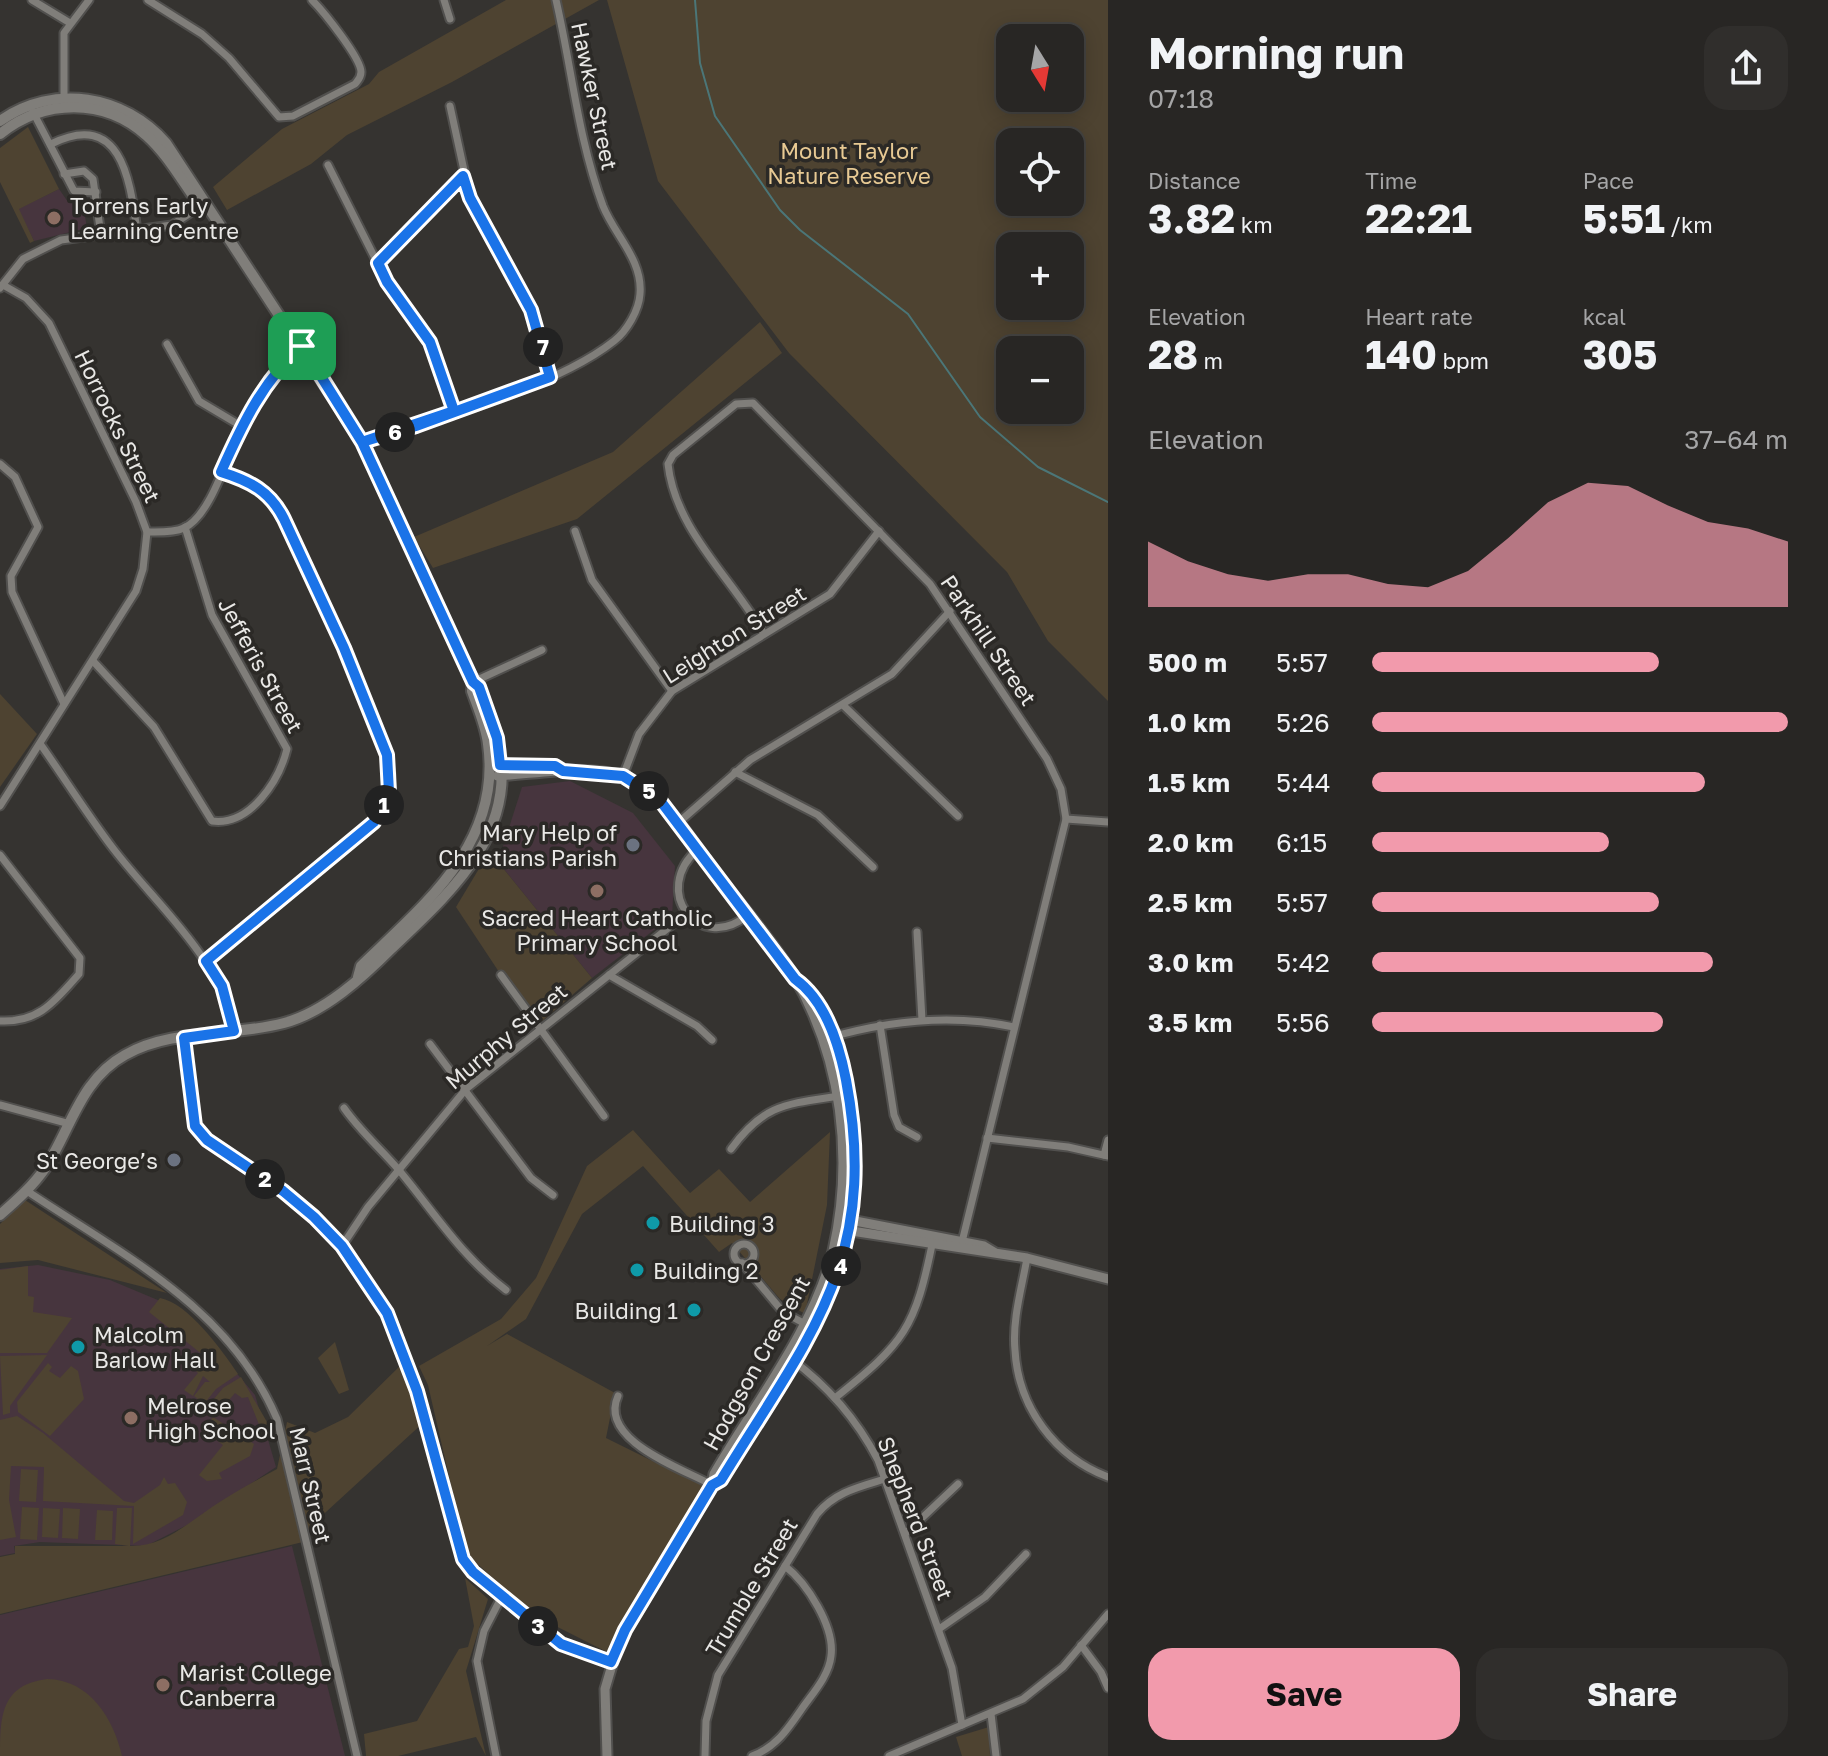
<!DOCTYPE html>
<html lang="en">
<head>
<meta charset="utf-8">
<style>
	:root { --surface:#282624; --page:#302e2c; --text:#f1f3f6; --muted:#a5a5a6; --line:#444341; --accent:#f29aac }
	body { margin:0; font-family:"Golos Text",sans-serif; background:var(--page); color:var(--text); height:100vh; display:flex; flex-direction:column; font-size:30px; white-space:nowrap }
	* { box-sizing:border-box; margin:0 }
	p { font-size:26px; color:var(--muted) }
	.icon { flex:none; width:44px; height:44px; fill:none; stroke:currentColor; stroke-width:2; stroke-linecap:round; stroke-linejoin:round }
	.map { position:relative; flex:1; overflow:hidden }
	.drawer { display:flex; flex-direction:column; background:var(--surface); width:720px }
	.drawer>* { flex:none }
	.needle { width:52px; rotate:169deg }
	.buttons { position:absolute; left:996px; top:24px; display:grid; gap:16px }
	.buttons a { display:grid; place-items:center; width:88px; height:88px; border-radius:16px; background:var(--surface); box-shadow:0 4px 20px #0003,0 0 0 2px var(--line); font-size:40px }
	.pin { position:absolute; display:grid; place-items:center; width:68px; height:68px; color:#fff; margin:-34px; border-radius:16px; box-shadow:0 4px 12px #0006 }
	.km { position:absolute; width:40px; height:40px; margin:-20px; border-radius:50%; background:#222; color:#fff; font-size:22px; line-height:40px; text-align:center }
	.round { display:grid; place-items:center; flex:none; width:84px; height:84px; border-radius:24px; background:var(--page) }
	.head { display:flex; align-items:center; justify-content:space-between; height:136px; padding:0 40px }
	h1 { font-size:44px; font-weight:700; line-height:60px }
	.figures { display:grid; grid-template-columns:repeat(3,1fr); gap:12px; height:136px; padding:8px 40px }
	.figures div { display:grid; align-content:center }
	.figures b { font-size:40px; font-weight:700 }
	.figures small { font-size:22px; font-weight:400 }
	.figures p { font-size:22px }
	.chart { height:224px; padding:16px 40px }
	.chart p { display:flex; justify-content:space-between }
	.chart svg { width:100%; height:144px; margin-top:8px; fill:var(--accent); opacity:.7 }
	.button { display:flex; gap:16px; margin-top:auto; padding:16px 40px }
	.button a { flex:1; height:92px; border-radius:24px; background:var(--accent); color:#111; font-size:32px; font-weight:700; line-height:92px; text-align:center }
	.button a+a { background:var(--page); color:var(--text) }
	ul { padding:0 40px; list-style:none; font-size:26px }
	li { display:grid; grid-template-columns:128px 96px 1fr; align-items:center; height:60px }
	li i { height:20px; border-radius:10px; background:var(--accent) }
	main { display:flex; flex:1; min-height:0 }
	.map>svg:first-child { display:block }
	.education { fill:#47353e }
	.green { fill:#4e4331; fill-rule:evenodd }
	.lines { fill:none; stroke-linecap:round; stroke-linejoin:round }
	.stream { stroke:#4b7678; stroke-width:2 }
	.minor-casing { stroke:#51504e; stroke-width:11 }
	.tertiary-casing { stroke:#51504e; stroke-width:13 }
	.secondary-casing { stroke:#51504e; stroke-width:14 }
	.minor { stroke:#807e7a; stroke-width:7 }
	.tertiary { stroke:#807e7a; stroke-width:9 }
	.secondary { stroke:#807e7a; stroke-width:10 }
	.route-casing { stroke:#fff; stroke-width:16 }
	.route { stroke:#1a73e8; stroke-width:10 }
	.education-dot { fill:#8d6e63; stroke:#2b2926; stroke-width:3 }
	.worship-dot { fill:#6b7280; stroke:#2b2926; stroke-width:3 }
	.culture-dot { fill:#0f9aa8; stroke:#2b2926; stroke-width:3 }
	.labels { text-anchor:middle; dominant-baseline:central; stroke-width:7; stroke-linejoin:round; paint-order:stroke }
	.street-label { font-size:22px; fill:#e9e8e6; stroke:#2b2926 }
	.park-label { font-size:22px; fill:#e7c993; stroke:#2b2926 }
	.poi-label { font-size:22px; fill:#e9e8e6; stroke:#2b2926; text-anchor:start }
</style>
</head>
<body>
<main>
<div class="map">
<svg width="1108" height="1756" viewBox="0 0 1108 1756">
	<rect width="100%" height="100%" fill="#353330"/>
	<g class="education">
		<polygon points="59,189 68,202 83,205 87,228 34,241 18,209"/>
		<polygon points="570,781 633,813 675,866 672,916 592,978 498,862 522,787"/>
		<polygon points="38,1265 110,1280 184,1311 255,1395 276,1467 193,1522 146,1546 40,1542 14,1546 15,1553 0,1556 0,1269"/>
		<polygon points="292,1546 345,1756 0,1756 0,1615"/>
	</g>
	<g class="green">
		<polygon points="506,0 599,0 452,82 347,135 311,164 227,210 213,187 282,129 369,84 379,72"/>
		<path d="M607 0H1108V701L1048 641 1007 572 789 353 658 181ZM1010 38H1070V98H1010ZM1010 142H1070V202H1010ZM1070 246V306H1010V246ZM1010 350H1070V410H1010Z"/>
		<polygon points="28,127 59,189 19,209 34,241 30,243 0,182 0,148"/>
		<polygon points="760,322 782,353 577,519 433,568 414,537 613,452"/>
		<polygon points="0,694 37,734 0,787"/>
		<polygon points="486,857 498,862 592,978 541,1022 501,975 456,907"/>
		<polygon points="633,1130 690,1193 719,1169 750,1202 830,1132 827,1205 805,1314 780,1299 732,1243 719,1252 643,1166 582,1214 526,1319 487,1346 507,1334 615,1393 606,1438 705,1487 607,1652 530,1613 467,1554 428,1385 419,1366 501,1319 536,1278 587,1166"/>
		<polygon points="25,1200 167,1293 38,1260 0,1263 0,1224"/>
		<polygon points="28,1266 28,1296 34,1297 33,1312 72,1318 47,1353 0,1353 0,1270"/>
		<path d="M160 1298C188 1303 222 1350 238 1374L216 1389 204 1404 194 1396 205 1382H210L203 1376 193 1396 184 1390 198 1373 193 1368 203 1355 149 1312Z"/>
		<polygon points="335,1342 349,1390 339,1394 318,1358"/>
		<polygon points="47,1355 10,1406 10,1413 3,1415 0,1356"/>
		<path d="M404 1362 424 1422 314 1523 303 1542 0 1614V1557L15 1554V1546H129L115 1544 117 1508H132L130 1546C162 1547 187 1524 212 1507 233 1493 255 1481 277 1469L287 1422 315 1433 348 1417Z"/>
		<polygon points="48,1363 52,1367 49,1371 60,1378 71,1366 78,1371 84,1399 50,1436 18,1412 17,1402"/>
		<polygon points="241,1377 267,1422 271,1437 267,1441 257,1435 262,1432 248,1397 242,1398 235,1393 218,1413 209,1405 223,1388"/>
		<polygon points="17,1416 43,1433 124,1501 134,1503 160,1485 164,1477 168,1484 175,1483 187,1502 183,1515 133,1544 134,1506 43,1501 44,1467 11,1466 9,1500 16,1537 0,1540 0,1420"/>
		<polygon points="213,1417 254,1444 250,1456 219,1473 222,1479 207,1481 199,1475 223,1445 203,1430"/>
		<polygon points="21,1469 38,1470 36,1502 19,1501"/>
		<polygon points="22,1507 39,1508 37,1540 20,1539"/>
		<polygon points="43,1508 60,1509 58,1538 42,1537"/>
		<polygon points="63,1508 80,1509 78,1539 62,1538"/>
		<polygon points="97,1510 113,1511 112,1540 95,1540"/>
		<polygon points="465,1578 488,1599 466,1671 486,1756 476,1737 398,1756 366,1756 364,1734 417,1721 459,1649 468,1647 474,1626"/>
		<path d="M47 1679C90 1680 113 1718 122 1756H0C0 1718 0 1685 47 1679Z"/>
		<polygon points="989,1727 990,1756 962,1756 956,1737"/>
	</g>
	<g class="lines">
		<polyline class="stream" points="695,0 700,63 715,116 780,210 800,230 908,314 980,417 1038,467 1108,502"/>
		<defs>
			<g id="minor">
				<polyline points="32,0 70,23"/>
				<path d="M148 0 202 34 229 58 279 117 293 116 355 84C358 80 361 78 361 72 361 58 323 11 312 0"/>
				<polyline points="444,0 450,19"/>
				<polyline points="64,100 64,33 89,0"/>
				<polyline points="450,106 470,198 531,310 550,377"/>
				<polyline points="33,112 74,191 96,192"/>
				<path d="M51 144C122 109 130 181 137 231"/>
				<polyline points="328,165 387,282 430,342 454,411"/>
				<polyline points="64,174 84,171 93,179 101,235"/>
				<polyline points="378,263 463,176"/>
				<polyline points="0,288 23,259 61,240 172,225 204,204"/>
				<polyline points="167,344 199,401 241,426"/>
				<path d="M362 442C435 420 556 387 614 341 627 331 639 310 640 294 643 260 615 236 603 206 578 139 572 69 556 0"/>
				<polyline points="0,464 15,477 38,527 11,576 12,592 64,704"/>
				<polyline points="575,531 592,580 672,691"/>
				<path d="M147 532C158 532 173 533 184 528 212 515 228 452 242 425 258 395 276 368 302 346"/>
				<path d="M764 634C733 579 675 530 668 464L673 455 736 404 753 403 930 584 1047 759 1061 789 1066 819 961 1246"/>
				<path d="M93 661 154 727 212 821C250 826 279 781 287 749L212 615 185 527"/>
				<polyline points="473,682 542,650"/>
				<polyline points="844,706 958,816"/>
				<path d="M41 745C65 779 87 814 112 847 156 905 221 957 234 1031"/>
				<polyline points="735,772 818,815 873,867"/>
				<polyline points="623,776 639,734 672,691 830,594 879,531"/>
				<polyline points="0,806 136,591 143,569 147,532 136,502 49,323 26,298 3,285"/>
				<polyline points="1066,819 1108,822"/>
				<polyline points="678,823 750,760 892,674 950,611"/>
				<path d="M698 849C650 891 699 955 748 915"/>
				<path d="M0 855 80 958 79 974C55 1001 39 1023 0 1021"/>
				<polyline points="917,932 922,1020"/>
				<polyline points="206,961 374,822 389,792 391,774 387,755 344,648 276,503 255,485 221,472"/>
				<polyline points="501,975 604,1116"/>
				<polyline points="609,975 697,1026 712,1040"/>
				<polyline points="880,1025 894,1115 899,1127 917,1137"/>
				<polyline points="184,1038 195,1126 207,1140 283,1191 314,1217 342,1246 387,1313 417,1391 463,1559 473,1572 561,1644 611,1662"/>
				<path d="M824 1039C885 1021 950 1013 1014 1027"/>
				<polyline points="430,1044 531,1178 553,1195"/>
				<polyline points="0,1105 70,1124"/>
				<path d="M344 1108C360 1131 380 1148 398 1169 434 1212 461 1256 506 1290"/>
				<polyline points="987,1138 1068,1147 1108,1156"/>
				<path d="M731 1149C764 1104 786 1104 839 1096"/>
				<polyline points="1104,1155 1108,1140"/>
				<path d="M27 1191C123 1255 230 1308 277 1419L357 1756"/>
				<circle cx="744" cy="1254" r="10"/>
				<polyline points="342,1246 368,1207 466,1089 687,913"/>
				<path d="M1027 1258C1022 1287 1012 1320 1015 1350 1018 1407 1055 1457 1108 1477"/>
				<polyline points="742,1263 783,1312 809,1326"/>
				<path d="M791 1359C828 1386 857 1420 878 1460L952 1668 962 1725"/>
				<path d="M618 1396C598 1440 681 1468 712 1485"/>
				<path d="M835 1398C905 1342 915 1329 933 1240"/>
				<polyline points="905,1534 958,1484"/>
				<polyline points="939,1629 985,1597 1026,1554"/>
				<polyline points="1081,1645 1101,1672 1108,1688"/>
				<polyline points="991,1714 996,1756"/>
				<polyline points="496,1756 477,1661 484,1631 502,1596"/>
				<path d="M705 1756 706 1721 718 1675 817 1514C835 1492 859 1487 885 1479"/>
				<path d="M752 1756C775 1748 788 1729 801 1710 812 1694 829 1676 831 1656 835 1627 807 1583 785 1566"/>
				<polyline points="889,1756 1023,1699 1063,1667 1108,1614"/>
			</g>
			<g id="tertiary">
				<polyline points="496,765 555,766 563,771"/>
				<path d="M497 776C537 774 583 764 623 776 662 789 687 834 710 865 738 902 770 937 794 976 842 1059 854 1158 833 1251 815 1327 753 1406 714 1474L712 1485 618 1645 605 1689 607 1756"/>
				<polyline points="845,1219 984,1246 994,1252"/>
				<polyline points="845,1230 1027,1258 1108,1279"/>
				<path d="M712 1485 721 1480C809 1336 880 1260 846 1080 839 1044 826 1001 795 979"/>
			</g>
			<g id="secondary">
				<path d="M0 121C54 83 124 95 166 143L362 442 473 682 479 687C485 704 493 721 497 738 521 831 451 892 392 948 363 977 325 1012 284 1023 233 1037 172 1028 125 1055 81 1079 71 1128 46 1167 33 1186 17 1200 0 1215"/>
				<path d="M0 134C44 99 104 97 147 136 167 154 181 179 196 200L204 204"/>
				<path d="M358 977 361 966C424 905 502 843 488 744 486 726 478 708 472 691L473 682"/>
			</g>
		</defs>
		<use href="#minor" class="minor-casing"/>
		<use href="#tertiary" class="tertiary-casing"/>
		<use href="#secondary" class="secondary-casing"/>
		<use href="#minor" class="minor"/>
		<use href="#tertiary" class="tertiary"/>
		<use href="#secondary" class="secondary"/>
	</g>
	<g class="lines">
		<defs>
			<path id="route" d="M302 346C263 380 242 425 221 472 250 481 270 491 284 519L344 648 387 755 389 792 374 822 206 961 222 986 234 1031 184 1038 195 1126 207 1140 283 1191 314 1217 342 1246 387 1313 417 1391 463 1559 473 1572 561 1644 611 1662 625 1630 712 1485 721 1480C809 1336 880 1260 846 1080 839 1044 826 1001 795 979L659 799 623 776 563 771 555 766 500 765 497 738 479 687 473 682 362 442 454 411 430 342 387 282 378 263 463 176 470 198 531 310 550 377 416 426 362 442 302 346"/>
		</defs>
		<use href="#route" class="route-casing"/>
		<use href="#route" class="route"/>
	</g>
	<g class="education-dot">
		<circle cx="54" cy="218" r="8"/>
		<circle cx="597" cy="891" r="8"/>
		<circle cx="131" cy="1418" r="8"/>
		<circle cx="163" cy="1685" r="8"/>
	</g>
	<g class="worship-dot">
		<circle cx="633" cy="845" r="8"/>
		<circle cx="174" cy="1160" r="8"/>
	</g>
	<g class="culture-dot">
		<circle cx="653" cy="1223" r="8"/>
		<circle cx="637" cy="1270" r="8"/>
		<circle cx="694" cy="1310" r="8"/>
		<circle cx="78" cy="1347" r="8"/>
	</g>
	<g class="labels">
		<g class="street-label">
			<text transform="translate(595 96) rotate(78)">Hawker Street</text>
			<text transform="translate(118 426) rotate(64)">Horrocks Street</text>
			<text transform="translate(734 634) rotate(-32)">Leighton Street</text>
			<text transform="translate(989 640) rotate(56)">Parkhill Street</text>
			<text transform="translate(261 665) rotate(61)">Jefferis Street</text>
			<text transform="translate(506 1036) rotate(-40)">Murphy Street</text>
			<text transform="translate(756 1363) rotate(-61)">Hodgson Crescent</text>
			<text transform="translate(311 1485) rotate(77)">Marr Street</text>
			<text transform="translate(916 1518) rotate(69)">Shepherd Street</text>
			<text transform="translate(751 1587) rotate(-59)">Trumble Street</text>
		</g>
		<g class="park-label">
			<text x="849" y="150">Mount Taylor<tspan x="849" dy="25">Nature Reserve</tspan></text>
		</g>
		<g class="poi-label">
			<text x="70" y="205">Torrens Early<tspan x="70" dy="25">Learning Centre</tspan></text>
			<text x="617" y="832" text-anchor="end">Mary Help of<tspan x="617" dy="25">Christians Parish</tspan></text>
			<text x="597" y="917" text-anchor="middle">Sacred Heart Catholic<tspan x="597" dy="25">Primary School</tspan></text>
			<text x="158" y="1160" text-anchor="end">St George’s</text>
			<text x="669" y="1223">Building 3</text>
			<text x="653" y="1270">Building 2</text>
			<text x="678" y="1310" text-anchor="end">Building 1</text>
			<text x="94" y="1334">Malcolm<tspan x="94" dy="25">Barlow Hall</tspan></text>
			<text x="147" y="1405">Melrose<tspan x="147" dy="25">High School</tspan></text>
			<text x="179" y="1672">Marist College<tspan x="179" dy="25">Canberra</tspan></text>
		</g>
	</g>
</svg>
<div class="buttons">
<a><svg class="needle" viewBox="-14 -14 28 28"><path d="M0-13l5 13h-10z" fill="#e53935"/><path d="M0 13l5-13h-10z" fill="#a5a5a6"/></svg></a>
<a><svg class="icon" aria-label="locate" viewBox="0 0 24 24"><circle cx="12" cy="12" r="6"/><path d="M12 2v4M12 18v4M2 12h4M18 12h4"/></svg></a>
<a>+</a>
<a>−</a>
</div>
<div class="pin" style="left:302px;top:346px;background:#1e9e55"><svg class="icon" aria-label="arrive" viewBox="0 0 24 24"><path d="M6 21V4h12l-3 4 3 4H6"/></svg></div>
<b class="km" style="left:384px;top:805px">1</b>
<b class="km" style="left:265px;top:1179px">2</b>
<b class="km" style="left:538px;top:1626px">3</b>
<b class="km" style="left:841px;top:1266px">4</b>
<b class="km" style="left:649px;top:791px">5</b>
<b class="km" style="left:395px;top:432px">6</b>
<b class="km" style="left:543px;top:347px">7</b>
</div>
<section class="drawer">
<div class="head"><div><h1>Morning run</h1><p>07:18</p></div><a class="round"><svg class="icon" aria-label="share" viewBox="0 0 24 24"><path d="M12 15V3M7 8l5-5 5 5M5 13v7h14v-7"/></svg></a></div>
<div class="figures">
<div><p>Distance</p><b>3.82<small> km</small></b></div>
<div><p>Time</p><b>22:21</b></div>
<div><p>Pace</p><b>5:51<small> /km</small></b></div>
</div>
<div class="figures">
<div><p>Elevation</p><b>28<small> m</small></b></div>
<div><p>Heart rate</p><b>140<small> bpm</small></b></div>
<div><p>kcal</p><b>305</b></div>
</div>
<div class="chart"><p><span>Elevation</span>37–64 m</p>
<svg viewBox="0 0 160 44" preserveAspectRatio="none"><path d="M0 44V24L10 30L20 34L30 36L40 34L50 34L60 37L70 38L80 33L90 23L100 12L110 6L120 7L130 13L140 18L150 20L160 24V44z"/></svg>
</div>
<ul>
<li><b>500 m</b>5:57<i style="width:69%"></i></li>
<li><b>1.0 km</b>5:26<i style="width:100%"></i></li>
<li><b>1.5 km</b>5:44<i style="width:80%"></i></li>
<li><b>2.0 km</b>6:15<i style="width:57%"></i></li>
<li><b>2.5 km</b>5:57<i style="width:69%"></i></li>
<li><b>3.0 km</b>5:42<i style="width:82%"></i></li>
<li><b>3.5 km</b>5:56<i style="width:70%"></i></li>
</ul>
<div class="button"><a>Save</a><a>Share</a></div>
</section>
</main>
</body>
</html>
